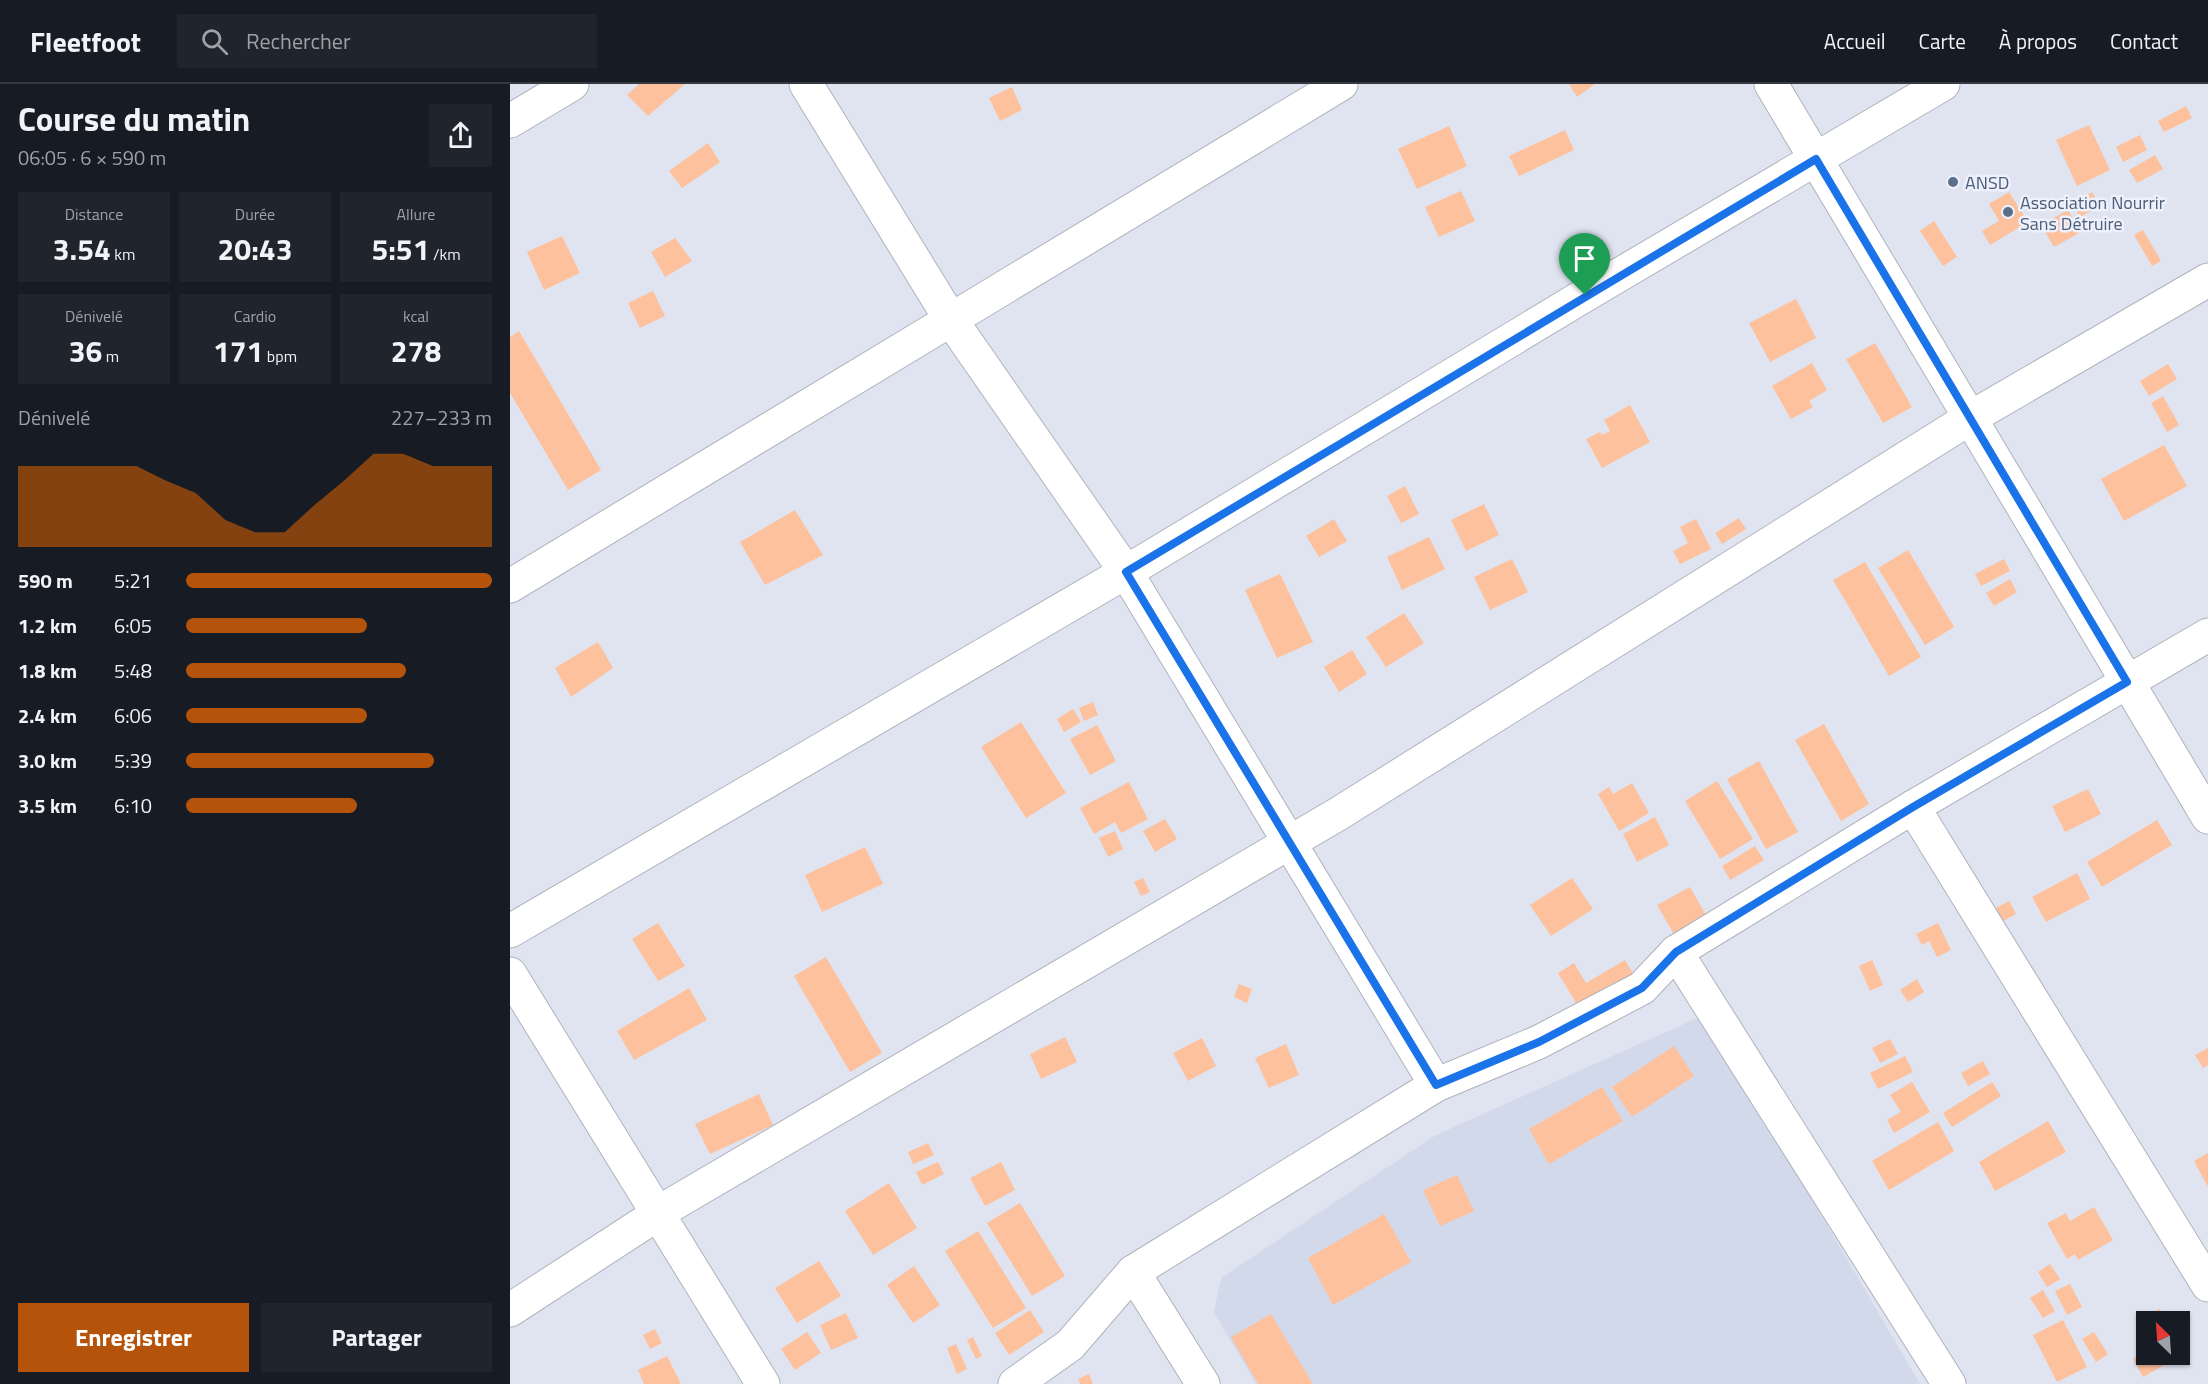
<!DOCTYPE html>
<html lang="fr">
<head>
<meta charset="utf-8">
<style>
	:root { --surface:#171b24; --page:#20242c; --text:#f1f3f6; --muted:#9ea1a6; --line:#363941; --accent:#b45309 }
	body { margin:0; font-family:"Titillium Web",sans-serif; background:var(--page); color:var(--text); height:100vh; display:flex; flex-direction:column; font-size:22px; white-space:nowrap }
	* { box-sizing:border-box; margin:0 }
	p { font-size:20px; color:var(--muted) }
	.icon { flex:none; width:33px; height:33px; fill:none; stroke:currentColor; stroke-width:2; stroke-linecap:round; stroke-linejoin:round }
	.map { position:relative; flex:1; overflow:hidden }
	.panel { display:flex; flex-direction:column; background:var(--surface); width:510px }
	.panel>* { flex:none }
	.needle { width:39px; rotate:335deg }
	.buttons { position:absolute; left:1626px; top:1227px; display:grid; gap:12px }
	.buttons a { display:grid; place-items:center; width:54px; height:54px; border-radius:0px; background:var(--surface); box-shadow:0 2px 4px #0004; font-size:30px }
	.pin { position:absolute; display:grid; place-items:center; width:51px; height:51px; color:#fff; margin:-62px -26px; border-radius:50% 50% 50% 0; rotate:-45deg; box-shadow:0 0 6px #0007 }
	.pin .icon { rotate:45deg }
	.round { display:grid; place-items:center; flex:none; width:63px; height:63px; border-radius:0px; background:var(--page) }
	.head { display:flex; align-items:center; justify-content:space-between; height:102px; padding:0 18px }
	h1 { font-size:33px; font-weight:700; line-height:45px }
	.metrics { display:grid; grid-template-columns:repeat(3,1fr); gap:9px; height:102px; padding:6px 18px }
	.metrics div { display:grid; align-content:center; border-radius:0px; background:var(--page); text-align:center }
	.metrics b { font-size:30px; font-weight:700 }
	.metrics small { font-size:16px; font-weight:400 }
	.metrics p { font-size:16px }
	.chart { height:168px; padding:12px 18px }
	.chart p { display:flex; justify-content:space-between }
	.chart svg { width:100%; height:108px; margin-top:6px; fill:var(--accent); opacity:.7 }
	.action { display:flex; gap:12px; margin-top:auto; padding:12px 18px }
	.action a { flex:1; height:69px; border-radius:0px; background:var(--accent); color:#fff; font-size:24px; font-weight:700; line-height:69px; text-align:center }
	.action a+a { background:var(--page); color:var(--text) }
	ul { padding:0 18px; list-style:none; font-size:20px }
	li { display:grid; grid-template-columns:96px 72px 1fr; align-items:center; height:45px }
	li i { height:15px; border-radius:8px; background:var(--accent) }
	header { display:flex; align-items:center; gap:36px; box-sizing:border-box; height:84px; padding:0 30px; background:var(--surface); border-bottom:2px solid var(--line) }
	header strong { font-size:28px }
	nav { display:flex; gap:33px; margin-inline-start:auto; font-size:21px }
	.search { width:420px; height:54px; background:var(--page); display:flex; align-items:center; gap:15px; box-sizing:border-box; padding:0 21px; border-radius:0px; color:var(--muted); font-size:22px }
	main { display:flex; flex:1; min-height:0 }
	.map>svg:first-child { display:block }
	.built { fill:#d2d9eb }
	.building { fill:#fdc19d }
	.lines { fill:none; stroke-linecap:round; stroke-linejoin:round }
	.minor-casing { stroke:#afb3be; stroke-width:35 }
	.minor { stroke:#fff; stroke-width:33 }
	.route-casing { stroke:#fff; stroke-width:12 }
	.route { stroke:#1a73e8; stroke-width:8 }
	.service-dot { fill:#5c6f8a; stroke:#edf1fd; stroke-width:2 }
	.labels { text-anchor:middle; dominant-baseline:central; stroke-width:5; stroke-linejoin:round; paint-order:stroke }
	.service-label { font-size:18px; fill:#4e5e75; stroke:#edf1fd; text-anchor:start }
</style>
</head>
<body>
<header>
<strong>Fleetfoot</strong>
<div class="search"><svg class="icon" aria-label="search" viewBox="0 0 24 24"><circle cx="10" cy="10" r="6"/><path d="M15 15l6 6"/></svg>Rechercher</div>
<nav><a>Accueil</a><a>Carte</a><a>À propos</a><a>Contact</a></nav>
</header>
<main>
<section class="panel">
<div class="head"><div><h1>Course du matin</h1><p>06:05 · 6 × 590 m</p></div><a class="round"><svg class="icon" aria-label="share" viewBox="0 0 24 24"><path d="M12 15V3M7 8l5-5 5 5M5 13v7h14v-7"/></svg></a></div>
<div class="metrics">
<div><p>Distance</p><b>3.54<small> km</small></b></div>
<div><p>Durée</p><b>20:43</b></div>
<div><p>Allure</p><b>5:51<small> /km</small></b></div>
</div>
<div class="metrics">
<div><p>Dénivelé</p><b>36<small> m</small></b></div>
<div><p>Cardio</p><b>171<small> bpm</small></b></div>
<div><p>kcal</p><b>278</b></div>
</div>
<div class="chart"><p><span>Dénivelé</span>227–233 m</p>
<svg viewBox="0 0 160 44" preserveAspectRatio="none"><path d="M0 44V11L10 11L20 11L30 11L40 11L50 17L60 22L70 33L80 38L90 38L100 27L110 17L120 6L130 6L140 11L150 11L160 11V44z"/></svg>
</div>
<ul>
<li><b>590 m</b>5:21<i style="width:100%"></i></li>
<li><b>1.2 km</b>6:05<i style="width:59%"></i></li>
<li><b>1.8 km</b>5:48<i style="width:72%"></i></li>
<li><b>2.4 km</b>6:06<i style="width:59%"></i></li>
<li><b>3.0 km</b>5:39<i style="width:81%"></i></li>
<li><b>3.5 km</b>6:10<i style="width:56%"></i></li>
</ul>
<div class="action"><a>Enregistrer</a><a>Partager</a></div>
</section>
<div class="map">
<svg width="1698" height="1300" viewBox="0 0 1698 1300">
	<rect width="100%" height="100%" fill="#e0e4f0"/>
	<polygon class="built" points="1194,931 1410,1300 746,1300 704,1228 711,1194 926,1051"/>
	<g class="building">
		<polygon points="129,0 175,0 138,32 117,11"/>
		<polygon points="1059,0 1085,0 1067,13"/>
		<polygon points="502,3 512,26 490,37 479,14"/>
		<polygon points="1676,22 1682,34 1654,48 1648,37"/>
		<polygon points="1579,41 1600,86 1567,102 1546,56"/>
		<polygon points="939,42 957,82 907,105 888,65"/>
		<polygon points="1055,46 1064,66 1009,92 999,72"/>
		<polygon points="1630,51 1637,66 1613,78 1606,63"/>
		<polygon points="198,59 210,78 172,104 159,87"/>
		<polygon points="1645,71 1653,85 1627,99 1619,86"/>
		<polygon points="951,107 965,137 929,153 915,123"/>
		<polygon points="1499,108 1518,138 1480,161 1472,147 1489,137 1479,120"/>
		<polygon points="1582,108 1590,122 1570,133 1562,120"/>
		<polygon points="1558,126 1571,148 1544,163 1531,141"/>
		<polygon points="1424,137 1447,173 1433,182 1410,147"/>
		<polygon points="1633,146 1651,177 1642,182 1624,151"/>
		<polygon points="52,152 70,189 34,206 17,168"/>
		<polygon points="165,154 182,177 155,193 141,168"/>
		<polygon points="143,207 155,232 130,244 118,219"/>
		<polygon points="1286,215 1306,254 1260,278 1239,239"/>
		<polygon points="9,247 91,386 58,406 0,309 0,253"/>
		<polygon points="1365,259 1402,323 1373,339 1336,275"/>
		<polygon points="1302,279 1317,306 1299,317 1303,323 1281,335 1262,302"/>
		<polygon points="1658,280 1667,295 1639,312 1630,297"/>
		<polygon points="1653,312 1669,341 1657,348 1641,319"/>
		<polygon points="1120,321 1140,358 1092,384 1076,355 1090,348 1092,351 1100,347 1094,336"/>
		<polygon points="1654,361 1677,402 1614,437 1591,395"/>
		<polygon points="895,402 909,430 891,439 877,412"/>
		<polygon points="974,420 989,451 956,467 941,436"/>
		<polygon points="285,426 313,471 255,501 230,458"/>
		<polygon points="1229,434 1236,445 1212,460 1205,449"/>
		<polygon points="824,435 837,457 809,473 796,452"/>
		<polygon points="1186,435 1201,465 1170,480 1163,467 1178,459 1170,443"/>
		<polygon points="919,453 935,485 892,506 877,473"/>
		<polygon points="1398,466 1444,543 1415,561 1368,484"/>
		<polygon points="1002,475 1018,508 980,526 964,493"/>
		<polygon points="1494,475 1500,487 1471,502 1465,490"/>
		<polygon points="1355,478 1411,573 1379,592 1323,496"/>
		<polygon points="770,490 803,558 767,574 735,506"/>
		<polygon points="1500,495 1507,508 1484,522 1476,509"/>
		<polygon points="894,529 914,559 876,583 856,553"/>
		<polygon points="88,558 103,584 61,613 45,584"/>
		<polygon points="842,566 857,590 829,608 814,583"/>
		<polygon points="583,618 588,631 574,637 569,624"/>
		<polygon points="563,625 571,638 554,648 547,635"/>
		<polygon points="511,638 556,709 516,734 471,663"/>
		<polygon points="1314,640 1359,720 1331,737 1285,656"/>
		<polygon points="587,641 606,677 580,691 560,655"/>
		<polygon points="1249,677 1288,748 1256,765 1217,695"/>
		<polygon points="1207,697 1243,755 1210,775 1175,717"/>
		<polygon points="619,698 638,735 611,749 605,738 584,750 570,724"/>
		<polygon points="1122,699 1139,729 1109,747 1088,710 1099,703 1103,710"/>
		<polygon points="1578,705 1591,730 1555,748 1542,722"/>
		<polygon points="1145,733 1159,761 1127,778 1113,750"/>
		<polygon points="655,735 667,755 645,768 633,747"/>
		<polygon points="1647,736 1662,761 1592,803 1577,778"/>
		<polygon points="605,747 613,765 598,773 589,754"/>
		<polygon points="1245,762 1254,776 1220,796 1212,782"/>
		<polygon points="355,763 373,800 312,828 295,791"/>
		<polygon points="1567,789 1580,815 1536,838 1522,813"/>
		<polygon points="633,794 640,808 631,812 624,798"/>
		<polygon points="1062,794 1083,825 1041,852 1020,821"/>
		<polygon points="1180,803 1201,840 1169,859 1147,821"/>
		<polygon points="1499,817 1506,830 1493,837 1486,824"/>
		<polygon points="148,839 175,882 148,897 122,855"/>
		<polygon points="1428,839 1441,866 1427,873 1419,857 1412,861 1406,850"/>
		<polygon points="316,873 372,969 340,988 284,892"/>
		<polygon points="1115,876 1124,891 1069,924 1048,889 1064,879 1076,899"/>
		<polygon points="1362,876 1373,901 1360,907 1349,882"/>
		<polygon points="1407,895 1414,908 1398,918 1390,906"/>
		<polygon points="729,900 742,905 737,919 724,913"/>
		<polygon points="179,904 197,936 124,976 107,947"/>
		<polygon points="555,953 567,978 531,995 520,970"/>
		<polygon points="692,954 706,982 678,997 663,969"/>
		<polygon points="1380,955 1388,970 1370,979 1362,964"/>
		<polygon points="776,960 789,991 759,1004 745,974"/>
		<polygon points="1164,962 1184,992 1122,1033 1102,1003"/>
		<polygon points="1698,964 1698,981 1693,984 1685,971"/>
		<polygon points="1395,972 1403,988 1368,1005 1360,989"/>
		<polygon points="1473,977 1480,990 1458,1002 1451,989"/>
		<polygon points="1402,998 1420,1028 1384,1049 1377,1036 1391,1028 1380,1011"/>
		<polygon points="1482,998 1491,1012 1442,1043 1433,1029"/>
		<polygon points="1092,1003 1113,1037 1039,1080 1019,1045"/>
		<polygon points="249,1010 263,1041 200,1070 185,1040"/>
		<polygon points="1538,1037 1556,1068 1485,1107 1469,1078"/>
		<polygon points="1428,1038 1444,1067 1379,1106 1362,1077"/>
		<polygon points="418,1059 424,1071 403,1080 398,1068"/>
		<polygon points="1698,1069 1698,1103 1684,1077"/>
		<polygon points="428,1078 434,1090 412,1101 406,1088"/>
		<polygon points="491,1078 505,1106 475,1122 460,1094"/>
		<polygon points="947,1091 964,1127 930,1142 913,1106"/>
		<polygon points="379,1099 407,1144 363,1171 335,1127"/>
		<polygon points="510,1119 555,1192 522,1212 477,1139"/>
		<polygon points="1584,1123 1603,1156 1568,1176 1565,1170 1557,1175 1537,1139 1556,1129 1560,1137"/>
		<polygon points="874,1130 901,1178 823,1221 798,1174"/>
		<polygon points="468,1147 516,1224 483,1244 435,1167"/>
		<polygon points="309,1177 331,1212 287,1239 265,1204"/>
		<polygon points="1540,1180 1550,1195 1537,1203 1528,1188"/>
		<polygon points="404,1182 430,1221 403,1239 377,1201"/>
		<polygon points="1560,1200 1572,1223 1557,1231 1545,1207"/>
		<polygon points="1533,1206 1545,1227 1533,1234 1520,1214"/>
		<polygon points="1650,1225 1655,1238 1637,1238 1635,1231"/>
		<polygon points="520,1226 534,1248 499,1271 485,1249"/>
		<polygon points="336,1229 348,1254 321,1266 310,1241"/>
		<polygon points="761,1230 803,1300 748,1300 721,1253"/>
		<polygon points="1553,1236 1577,1283 1547,1298 1523,1251"/>
		<polygon points="145,1245 152,1259 140,1265 133,1251"/>
		<polygon points="297,1248 311,1269 285,1286 271,1265"/>
		<polygon points="1584,1248 1598,1270 1586,1278 1572,1255"/>
		<polygon points="463,1253 472,1272 466,1275 457,1256"/>
		<polygon points="446,1260 457,1285 447,1290 437,1264"/>
		<polygon points="1636,1268 1636,1270 1670,1272 1633,1293 1623,1275"/>
		<polygon points="157,1272 171,1300 134,1300 128,1286"/>
		<polygon points="579,1290 583,1300 570,1300 568,1295"/>
	</g>
	<g class="lines">
		<defs>
			<g id="minor">
				<polyline points="296,0 441,236 616,488 926,1001"/>
				<polyline points="1261,0 1698,733"/>
				<polyline points="0,37 62,0"/>
				<polyline points="0,502 831,0"/>
				<polyline points="1403,723 1698,1201"/>
				<polyline points="0,847 616,488 1075,211 1433,0"/>
				<polyline points="1166,868 1439,1300"/>
				<polyline points="0,890 253,1300"/>
				<polyline points="623,1188 693,1300"/>
				<polyline points="0,1226 163,1120 828,730 1460,334 1698,196"/>
				<polyline points="505,1300 560,1261 623,1188 926,1001 1029,958 1132,904 1166,868 1403,723 1698,551"/>
			</g>
		</defs>
		<use href="#minor" class="minor-casing"/>
		<use href="#minor" class="minor"/>
	</g>
	<g class="lines">
		<defs>
			<polygon id="route" points="1306,75 1617,598 1403,723 1166,868 1132,904 1029,958 926,1001 616,488"/>
		</defs>
		<use href="#route" class="route-casing"/>
		<use href="#route" class="route"/>
	</g>
	<g class="service-dot">
		<circle cx="1443" cy="98" r="6"/>
		<circle cx="1498" cy="128" r="6"/>
	</g>
	<g class="labels">
		<g class="service-label">
			<text x="1455" y="98">ANSD</text>
			<text x="1510" y="118">Association Nourrir<tspan x="1510" dy="21">Sans Détruire</tspan></text>
		</g>
	</g>
</svg>
<div class="buttons">
<a><svg class="needle" viewBox="-14 -14 28 28"><path d="M0-13l5 13h-10z" fill="#e53935"/><path d="M0 13l5-13h-10z" fill="#9ea1a6"/></svg></a>
</div>
<div class="pin" style="left:1075px;top:211px;background:#1e9e55"><svg class="icon" aria-label="arrive" viewBox="0 0 24 24"><path d="M6 21V4h12l-3 4 3 4H6"/></svg></div>
</div>
</main>
</body>
</html>
